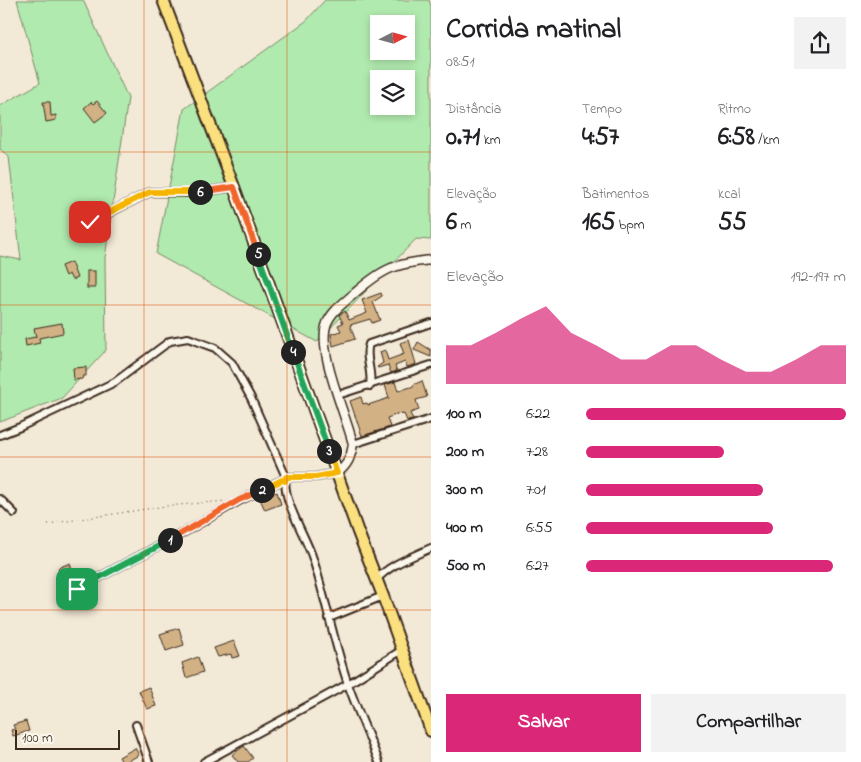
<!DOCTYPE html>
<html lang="pt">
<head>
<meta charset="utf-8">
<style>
	:root { --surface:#fff; --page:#f2f2f2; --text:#202124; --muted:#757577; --accent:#db2777 }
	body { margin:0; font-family:"Indie Flower",sans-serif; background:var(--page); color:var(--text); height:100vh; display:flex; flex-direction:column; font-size:19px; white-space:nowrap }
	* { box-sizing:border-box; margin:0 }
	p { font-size:16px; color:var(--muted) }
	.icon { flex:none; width:28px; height:28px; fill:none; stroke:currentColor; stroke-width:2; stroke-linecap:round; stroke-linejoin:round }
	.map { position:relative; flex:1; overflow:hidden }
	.side { display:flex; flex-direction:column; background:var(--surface); width:430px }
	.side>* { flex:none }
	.needle { width:32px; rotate:84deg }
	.buttons { position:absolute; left:370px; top:15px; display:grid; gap:10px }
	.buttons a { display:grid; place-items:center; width:45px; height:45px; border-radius:0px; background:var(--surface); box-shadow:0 2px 8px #0003; font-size:25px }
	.scale { position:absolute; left:15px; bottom:12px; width:105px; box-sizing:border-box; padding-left:5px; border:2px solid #3b2a1e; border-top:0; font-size:14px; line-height:18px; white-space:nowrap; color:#3b2a1e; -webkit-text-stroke:4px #fbf7ec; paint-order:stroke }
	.pin { position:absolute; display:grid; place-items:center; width:42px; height:42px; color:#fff; margin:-21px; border-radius:10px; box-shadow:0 2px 8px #0006 }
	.km { position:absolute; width:25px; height:25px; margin:-12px; border-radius:50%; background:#222; color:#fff; font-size:14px; line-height:25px; text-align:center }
	.round { display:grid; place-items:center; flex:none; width:52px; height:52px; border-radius:0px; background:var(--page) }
	.overview { display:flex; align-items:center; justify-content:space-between; height:85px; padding:0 15px }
	h1 { font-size:28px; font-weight:700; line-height:38px }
	.metrics { display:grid; grid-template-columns:repeat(3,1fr); gap:8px; height:85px; padding:5px 15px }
	.metrics div { display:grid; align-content:center }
	.metrics b { font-size:25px; font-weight:700 }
	.metrics small { font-size:14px; font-weight:400 }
	.metrics p { font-size:14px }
	.chart { height:140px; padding:10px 15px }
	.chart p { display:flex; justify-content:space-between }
	.chart svg { width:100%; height:90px; margin-top:5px; fill:var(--accent); opacity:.7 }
	.cta { display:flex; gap:10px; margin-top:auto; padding:10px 15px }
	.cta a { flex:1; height:58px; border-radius:0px; background:var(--accent); color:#fff; font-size:20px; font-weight:700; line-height:58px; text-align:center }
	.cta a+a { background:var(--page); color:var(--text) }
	ul { padding:0 15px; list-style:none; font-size:16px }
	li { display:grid; grid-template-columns:80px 60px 1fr; align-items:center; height:38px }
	li i { height:12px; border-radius:6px; background:var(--accent) }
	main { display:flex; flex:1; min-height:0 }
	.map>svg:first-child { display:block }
	.green { fill:#b1eaae; stroke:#768a66; fill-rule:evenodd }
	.building { fill:#d2b285; stroke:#3b2a1e }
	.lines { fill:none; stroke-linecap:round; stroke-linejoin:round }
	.minor-casing { stroke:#3b2a1e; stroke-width:10 }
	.tertiary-casing { stroke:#3b2a1e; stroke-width:11 }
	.primary-casing { stroke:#3b2a1e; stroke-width:14 }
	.path { stroke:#3b2a1e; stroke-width:1; stroke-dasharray:1 4; stroke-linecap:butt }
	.minor { stroke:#fbf7ec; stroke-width:6 }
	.tertiary { stroke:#fbf7ec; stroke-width:8 }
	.primary { stroke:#fbe080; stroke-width:10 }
	.split-1-casing { stroke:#fff; stroke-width:10 }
	.split-2-casing { stroke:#fff; stroke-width:10 }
	.split-3-casing { stroke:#fff; stroke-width:10 }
	.split-4-casing { stroke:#fff; stroke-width:10 }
	.split-5-casing { stroke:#fff; stroke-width:10 }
	.split-6-casing { stroke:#fff; stroke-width:10 }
	.split-7-casing { stroke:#fff; stroke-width:10 }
	.split-1 { stroke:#22a559; stroke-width:6 }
	.split-2 { stroke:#f0652b; stroke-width:6 }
	.split-3 { stroke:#f5b400; stroke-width:6 }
	.split-4 { stroke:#22a559; stroke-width:6 }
	.split-5 { stroke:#22a559; stroke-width:6 }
	.split-6 { stroke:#f0652b; stroke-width:6 }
	.split-7 { stroke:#f5b400; stroke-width:6 }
	.grid { fill:none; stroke:#df570d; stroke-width:1; stroke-opacity:0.55 }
</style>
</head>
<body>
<main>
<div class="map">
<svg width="431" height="762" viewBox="0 0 431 762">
	<rect width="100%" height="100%" fill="#f3e9d7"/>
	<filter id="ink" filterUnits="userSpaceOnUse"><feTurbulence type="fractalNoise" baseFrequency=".02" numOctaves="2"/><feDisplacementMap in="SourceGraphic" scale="10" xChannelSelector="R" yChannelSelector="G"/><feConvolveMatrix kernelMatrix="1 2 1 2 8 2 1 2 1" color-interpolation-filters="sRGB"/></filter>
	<g filter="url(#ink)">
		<g class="green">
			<polygon points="17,0 83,0 128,98 105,258 106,350 62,398 0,422 0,256 21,260 9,157 0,149 0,106 40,83"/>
			<path d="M325 0H429L431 6V240L416 239 317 342 156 254 184 109 306 21ZM379 24H406V51H379ZM379 79H406V106H379Z"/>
		</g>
		<g class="building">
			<polygon points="97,101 107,113 95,122 84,108 91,102 93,104"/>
			<polygon points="43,102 50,102 51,116 56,115 56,120 46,122"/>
			<polygon points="71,262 77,278 72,280 69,274 65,276 61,266"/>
			<rect x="87" y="271" width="8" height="17"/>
			<polygon points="381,293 382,296 373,302 380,320 372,323 370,319 350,325 355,339 333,346 331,334 341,331 338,325 343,323 339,315 345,311 349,320 367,313 362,300"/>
			<polygon points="62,323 63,333 39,338 40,343 26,346 25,339 36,337 34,328"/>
			<polygon points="409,340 416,364 407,367 405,362 395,366 397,371 391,373 388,365 378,368 377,367 383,363 380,352 385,350 388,360 404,354 400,343"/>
			<polygon points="418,342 431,350 431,357 414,350"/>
			<polygon points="86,367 86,376 83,376 82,379 74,380 73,368"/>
			<polygon points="422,381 427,397 416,400 419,410 410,413 413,420 407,421 404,414 401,415 401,413 387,418 390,427 362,436 350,401 361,397 363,404 367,403 368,405 389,398 385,385 395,382 398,391 414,386 413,385"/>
			<polygon points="277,492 281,504 265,510 260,499"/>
			<polygon points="70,563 73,573 61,577 58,568"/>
			<polygon points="179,628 184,645 166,651 160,634"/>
			<polygon points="234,641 240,656 232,658 231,654 218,657 214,648"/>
			<polygon points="198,657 203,672 186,678 182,663"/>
			<polygon points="149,687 156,706 147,709 139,691"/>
			<polygon points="26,721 29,731 13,736 11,730 15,729 13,725"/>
			<polygon points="244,746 253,758 248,762 238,762 232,755"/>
			<polygon points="135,748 139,755 126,762 122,762 119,757"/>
		</g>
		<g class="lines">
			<defs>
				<g id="minor">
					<polyline points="91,222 150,192 195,193 234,187"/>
					<path d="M370 386C373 371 364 357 369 344L431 323"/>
					<polyline points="338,395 431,365"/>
					<path d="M0 435 20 427 115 382 170 341 188 338 215 348 232 363 251 398 286 477C281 499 306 536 313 559 326 600 334 643 348 684 357 710 369 736 379 762"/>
					<polyline points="353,444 431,419"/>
					<polyline points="286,477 316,477 337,473"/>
					<polyline points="0,499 14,513"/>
					<path d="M376 580C390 564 412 557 431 548"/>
					<polyline points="77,589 183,533 239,501 282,480 285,481"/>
					<polyline points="329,618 383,596"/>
					<polyline points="136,725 149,762"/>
					<polyline points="204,762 348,684 402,650"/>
				</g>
				<path id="tertiary" d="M337 473C348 465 351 457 353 444 346 415 318 354 326 326 330 312 345 302 356 292 384 268 394 264 431 260"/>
				<polyline id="primary" points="163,0 234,187 358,532 383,596 431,731"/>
			</defs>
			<use href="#minor" class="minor-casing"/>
			<use href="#tertiary" class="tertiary-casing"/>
			<use href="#primary" class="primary-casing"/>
			<polyline class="path" points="48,524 166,506 226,501"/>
			<use href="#minor" class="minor"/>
			<use href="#tertiary" class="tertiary"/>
			<use href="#primary" class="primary"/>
		</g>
	</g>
	<g class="lines" filter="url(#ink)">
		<defs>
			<polyline id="split-1" points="77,589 170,540"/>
			<polyline id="split-2" points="170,540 239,500 262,490"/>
			<polyline id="split-3" points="262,490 282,480 285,481 286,477 316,477 337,473 329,451"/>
			<polyline id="split-4" points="293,352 329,451"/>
			<polyline id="split-5" points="258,254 293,352"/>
			<polyline id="split-6" points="200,192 234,187 258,254"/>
			<polyline id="split-7" points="90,222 150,192 200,192"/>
		</defs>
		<use href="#split-1" class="split-1-casing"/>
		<use href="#split-2" class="split-2-casing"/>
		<use href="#split-3" class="split-3-casing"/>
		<use href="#split-4" class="split-4-casing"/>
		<use href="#split-5" class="split-5-casing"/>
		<use href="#split-6" class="split-6-casing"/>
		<use href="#split-7" class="split-7-casing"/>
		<use href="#split-1" class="split-1"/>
		<use href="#split-2" class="split-2"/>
		<use href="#split-3" class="split-3"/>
		<use href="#split-4" class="split-4"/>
		<use href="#split-5" class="split-5"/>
		<use href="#split-6" class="split-6"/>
		<use href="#split-7" class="split-7"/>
	</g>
	<path class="grid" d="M144 0V762M287 0V762M0 152H431M0 305H431M0 457H431M0 610H431"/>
</svg>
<div class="buttons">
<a><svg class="needle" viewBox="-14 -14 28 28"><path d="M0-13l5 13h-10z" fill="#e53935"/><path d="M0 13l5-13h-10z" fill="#757577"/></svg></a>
<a><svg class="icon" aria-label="layers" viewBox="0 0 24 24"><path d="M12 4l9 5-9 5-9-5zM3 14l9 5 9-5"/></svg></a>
</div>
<div class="scale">100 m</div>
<div class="pin" style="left:77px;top:589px;background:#1e9e55"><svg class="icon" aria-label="arrive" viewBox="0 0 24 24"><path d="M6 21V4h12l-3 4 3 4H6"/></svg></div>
<div class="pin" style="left:90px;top:222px;background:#d93025"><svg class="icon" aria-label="check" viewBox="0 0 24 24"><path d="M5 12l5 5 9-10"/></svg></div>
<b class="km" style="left:170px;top:540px">1</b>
<b class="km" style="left:262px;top:490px">2</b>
<b class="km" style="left:329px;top:451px">3</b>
<b class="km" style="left:293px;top:352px">4</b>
<b class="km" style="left:258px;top:254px">5</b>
<b class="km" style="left:200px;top:192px">6</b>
</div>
<section class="side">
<div class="overview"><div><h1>Corrida matinal</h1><p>08:51</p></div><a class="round"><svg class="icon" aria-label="share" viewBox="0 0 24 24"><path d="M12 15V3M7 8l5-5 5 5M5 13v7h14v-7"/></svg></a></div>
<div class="metrics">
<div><p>Distância</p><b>0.71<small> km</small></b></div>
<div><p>Tempo</p><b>4:57</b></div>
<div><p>Ritmo</p><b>6:58<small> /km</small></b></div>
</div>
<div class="metrics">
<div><p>Elevação</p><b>6<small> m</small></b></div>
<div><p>Batimentos</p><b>165<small> bpm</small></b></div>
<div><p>kcal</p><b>55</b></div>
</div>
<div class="chart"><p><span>Elevação</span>192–197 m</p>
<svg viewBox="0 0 160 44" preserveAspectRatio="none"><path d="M0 44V25L10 25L20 19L30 12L40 6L50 19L60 25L70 32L80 32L90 25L100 25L110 32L120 38L130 38L140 32L150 25L160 25V44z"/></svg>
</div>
<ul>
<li><b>100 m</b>6:22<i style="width:100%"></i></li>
<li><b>200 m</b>7:28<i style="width:53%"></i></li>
<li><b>300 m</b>7:01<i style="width:68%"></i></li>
<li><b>400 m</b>6:55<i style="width:72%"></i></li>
<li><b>500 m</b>6:27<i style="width:95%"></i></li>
</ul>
<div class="cta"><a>Salvar</a><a>Compartilhar</a></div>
</section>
</main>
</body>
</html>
